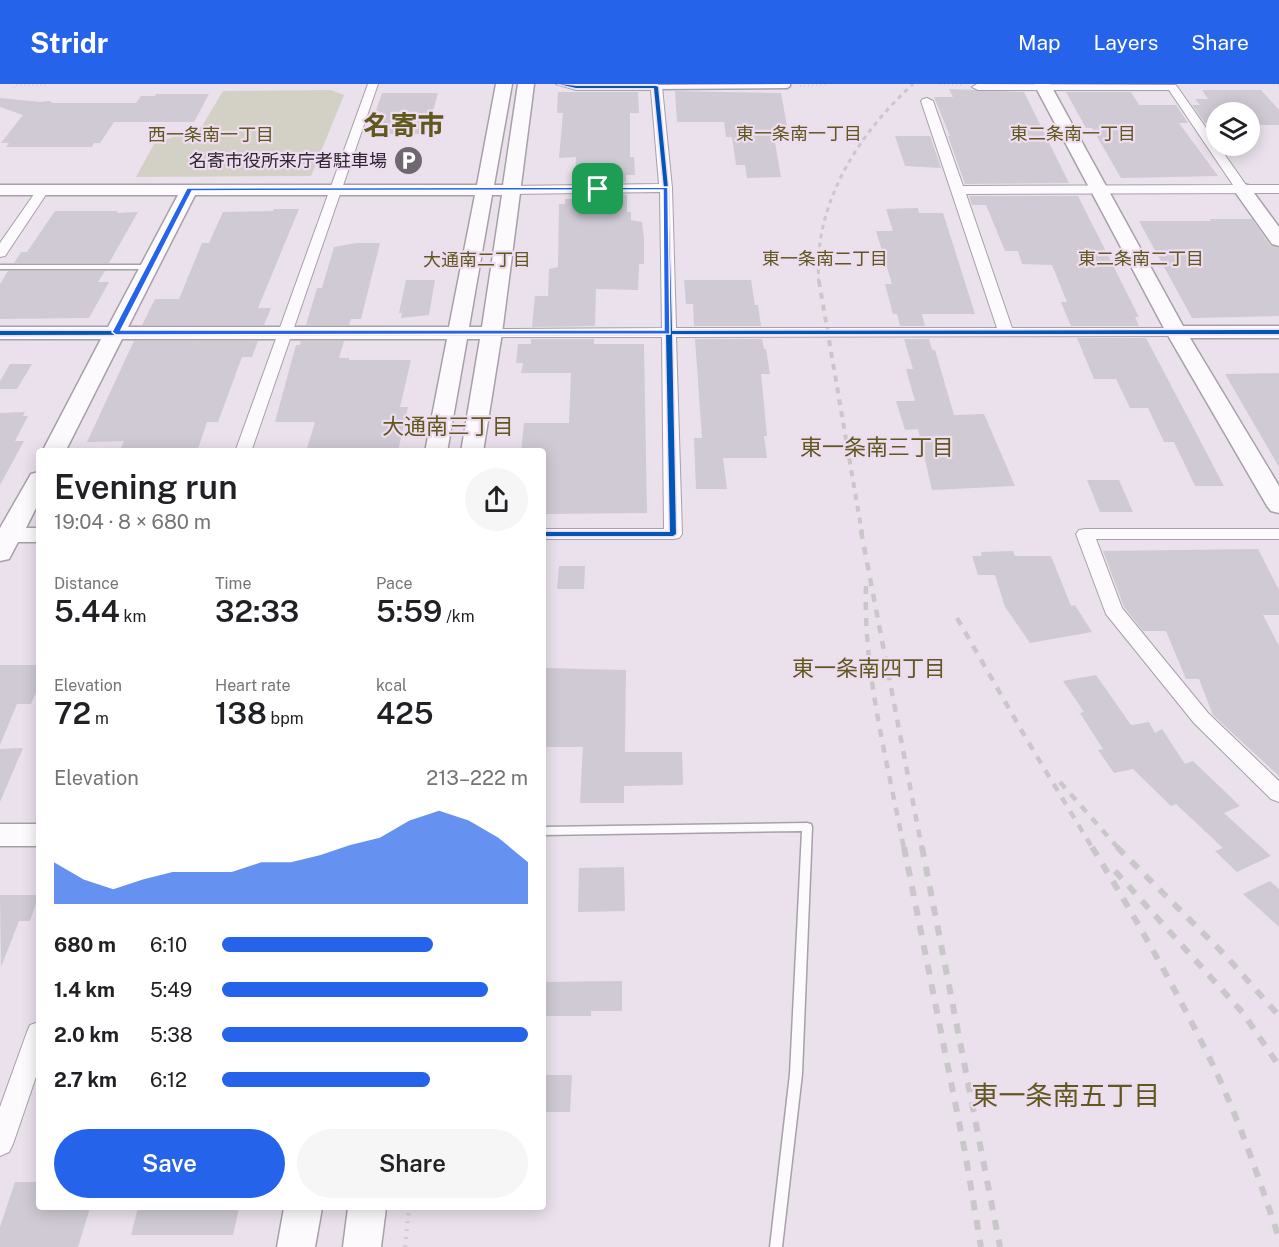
<!DOCTYPE html>
<html lang="en">
<head>
<meta charset="utf-8">
<style>
	:root { --surface:#fff; --page:#f6f6f6; --text:#202124; --muted:#757577; --accent:#2563eb }
	body { margin:0; font-family:"Public Sans","Noto Sans JP",sans-serif; background:var(--page); color:var(--text); height:100vh; display:flex; flex-direction:column; font-size:22px; white-space:nowrap }
	* { box-sizing:border-box; margin:0 }
	p { font-size:20px; color:var(--muted) }
	.icon { flex:none; width:33px; height:33px; fill:none; stroke:currentColor; stroke-width:2; stroke-linecap:round; stroke-linejoin:round }
	.map { position:relative; flex:1; overflow:hidden }
	.drawer { position:absolute; left:36px; top:364px; width:510px; height:762px; display:flex; flex-direction:column; background:var(--surface); border-radius:6px; box-shadow:0 3px 15px #0003 }
	.drawer>* { flex:none }
	.buttons { position:absolute; left:1206px; top:18px; display:grid; gap:12px }
	.buttons a { display:grid; place-items:center; width:54px; height:54px; border-radius:50%; background:var(--surface); box-shadow:0 3px 15px #0003; font-size:30px }
	.pin { position:absolute; display:grid; place-items:center; width:51px; height:51px; color:#fff; margin:-26px; border-radius:12px; box-shadow:0 3px 9px #0006 }
	.round { display:grid; place-items:center; flex:none; width:63px; height:63px; border-radius:32px; background:var(--page) }
	.summary { display:flex; align-items:center; justify-content:space-between; height:102px; padding:0 18px }
	h1 { font-size:33px; font-weight:600; line-height:45px }
	.metrics { display:grid; grid-template-columns:repeat(3,1fr); gap:9px; height:102px; padding:6px 18px }
	.metrics div { display:grid; align-content:center }
	.metrics b { font-size:30px; font-weight:600 }
	.metrics small { font-size:16px; font-weight:400 }
	.metrics p { font-size:16px }
	.chart { height:168px; padding:12px 18px }
	.chart p { display:flex; justify-content:space-between }
	.chart svg { width:100%; height:108px; margin-top:6px; fill:var(--accent); opacity:.7 }
	.action { display:flex; gap:12px; margin-top:auto; padding:12px 18px }
	.action a { flex:1; height:69px; border-radius:36px; background:var(--accent); color:#fff; font-size:24px; font-weight:600; line-height:69px; text-align:center }
	.action a+a { background:var(--page); color:var(--text) }
	ul { padding:0 18px; list-style:none; font-size:20px }
	li { display:grid; grid-template-columns:96px 72px 1fr; align-items:center; height:45px }
	li i { height:15px; border-radius:8px; background:var(--accent) }
	header { display:flex; align-items:center; gap:36px; box-sizing:border-box; height:84px; padding:0 30px; background:var(--accent); color:#fff }
	header strong { font-size:28px }
	nav { display:flex; gap:33px; margin-inline-start:auto; font-size:21px }
	.map>svg:first-child { display:block }
	.green { fill:#d3d1c6 }
	.building { fill:#cfcad4 }
	.lines { fill:none; stroke-linecap:round; stroke-linejoin:round }
	.lane-casing { stroke:#a7a0a9; stroke-width:3 }
	.street-casing { stroke:#a7a0a9; stroke-width:2 }
	.secondary-casing { stroke:#a7a0a9; stroke-width:3 }
	.path-far1 { stroke:#d2cfd2; stroke-width:2; stroke-dasharray:1 3; stroke-linecap:butt }
	.path { stroke:#d2cfd2; stroke-width:4.5; stroke-dasharray:2 6; stroke-linecap:butt }
	.lane { fill:#fcfafc; fill-rule:evenodd }
	.street { fill:#fcfafc; fill-rule:evenodd }
	.secondary { fill:#fcfafc; fill-rule:evenodd }
	.rail-far3 { stroke:#c9c7c9; stroke-width:3; stroke-dasharray:4.5 4.5; stroke-linecap:butt }
	.rail-far2 { stroke:#c9c7c9; stroke-width:4; stroke-dasharray:6 6; stroke-linecap:butt }
	.rail-far1 { stroke:#c9c7c9; stroke-width:4.5; stroke-dasharray:8 8; stroke-linecap:butt }
	.rail { stroke:#c9c7c9; stroke-width:6; stroke-dasharray:10 10; stroke-linecap:butt }
	.cycleway-casing { stroke:#eedcf1; stroke-width:3 }
	.cycleway { fill:#0057b8; fill-rule:evenodd }
	.route { fill:#2563eb; stroke:#fff; stroke-width:1.5; fill-rule:evenodd }
	.labels { text-anchor:middle; dominant-baseline:central; stroke-width:4.5; stroke-linejoin:round; paint-order:stroke }
	.far-neighbourhood-label { font-size:18px; fill:#60591d; stroke:#eedcf1 }
	.far-poi-label { font-size:18px; fill:#2e272f; stroke:#eedcf1; text-anchor:end }
	.neighbourhood-label { font-size:22px; fill:#60591d; stroke:#eedcf1 }
	.far-town-label { font-size:27px; font-weight:bold; fill:#60591d; stroke:#eedcf1 }
	.near-neighbourhood-label { font-size:27px; fill:#60591d; stroke:#eedcf1 }
</style>
</head>
<body>
<header>
<strong>Stridr</strong>
<nav><a>Map</a><a>Layers</a><a>Share</a></nav>
</header>
<div class="map">
<svg width="1279" height="1163" viewBox="0 0 1279 1163">
	<rect width="100%" height="100%" fill="#eae1ec"/>
	<polygon class="green" points="331,6 344,11 311,92 136,93 154,60 202,42 223,7"/>
	<g class="building">
		<polygon points="949,5 1024,8 1069,99 965,100 948,52 950,52 934,13 953,13"/>
		<polygon points="1202,6 1261,6 1279,26 1279,41 1250,41 1250,28 1216,28 1216,38 1205,39 1192,21 1200,21 1195,15 1208,15"/>
		<polygon points="675,7 781,9 789,53 774,53 781,93 747,94 745,81 736,81 732,53 726,53 724,38 677,38"/>
		<polygon points="558,8 638,8 639,29 630,29 630,73 634,73 635,91 626,91 626,98 575,99 576,73 559,74 563,29 557,29"/>
		<polygon points="1066,8 1131,8 1139,21 1176,21 1188,39 1179,39 1218,92 1121,94 1092,44 1086,44"/>
		<polygon points="382,9 438,9 427,50 368,50"/>
		<polygon points="156,10 209,10 194,38 114,38 100,59 94,59 92,63 6,63 9,59 1,59 23,31 0,23 0,14 41,18 49,17 53,19 136,19 141,12 155,12"/>
		<polygon points="895,52 930,52 941,84 905,82"/>
		<polygon points="574,111 627,111 627,128 631,128 631,136 642,138 644,155 644,180 639,180 638,206 596,205 595,242 532,243 535,212 548,212 549,185 558,183 559,120 565,120 565,115 574,115"/>
		<polygon points="969,112 1078,112 1139,233 1135,233 1139,242 1071,242 1061,218 1067,218 1052,181 1022,180 1018,167 1005,167 986,121 972,121"/>
		<polygon points="918,124 919,129 943,129 975,230 922,230 925,242 900,242 897,230 893,230 885,200 892,200 876,147 893,147 886,125"/>
		<polygon points="274,125 299,125 258,224 271,224 264,241 142,241 155,215 179,215 202,159 209,159 223,128 273,127"/>
		<polygon points="55,127 118,127 117,129 138,128 109,179 14,179 21,168 27,168"/>
		<polygon points="1209,135 1252,135 1270,161 1279,164 1279,232 1192,234 1139,137 1211,137"/>
		<polygon points="357,159 380,159 361,235 351,235 349,241 306,241 317,204 322,204 334,163"/>
		<polygon points="8,187 105,187 98,198 109,198 89,234 0,235 0,200"/>
		<polygon points="406,196 435,196 429,231 401,234 402,229 399,229"/>
		<polygon points="684,196 751,196 755,221 758,221 761,242 694,242 693,220 686,220"/>
		<polygon points="1077,254 1146,254 1224,402 1195,402 1174,358 1164,358 1148,324 1130,324 1116,295 1094,295"/>
		<polygon points="531,255 594,255 594,260 644,260 647,429 543,430 543,368 521,368 524,339 569,339 571,289 521,289 523,279 516,279 518,260 531,260"/>
		<polygon points="695,255 762,255 764,265 766,265 770,290 761,290 767,352 764,352 767,374 723,374 727,405 696,405 694,354 702,354"/>
		<polygon points="904,255 929,255 932,266 935,266 954,331 984,330 1015,402 932,406 918,345 905,346 896,317 915,317 906,285 913,285"/>
		<polygon points="134,257 258,257 252,273 242,273 218,338 207,338 197,368 119,368 124,357 87,358"/>
		<polygon points="301,257 344,257 339,274 349,274 349,276 411,276 400,323 408,323 398,367 306,368 315,338 275,338 296,261 300,261"/>
		<polygon points="10,280 32,280 17,305 0,305 0,297"/>
		<polygon points="1279,289 1279,383 1225,290"/>
		<polygon points="25,328 23,332 28,332 15,357 24,357 0,401 0,329"/>
		<polygon points="1087,396 1119,396 1133,428 1100,428"/>
		<polygon points="1258,465 1279,506 1279,531 1263,531 1279,562 1279,692 1213,631 1199,595 1186,595 1166,547 1143,547 1124,523 1103,467"/>
		<polygon points="1013,467 1015,472 1051,472 1071,522 1075,521 1092,548 1030,559 1005,523 995,491 978,491 972,472 982,472 981,468"/>
		<polygon points="559,482 585,482 584,505 557,505"/>
		<polygon points="0,581 39,581 39,601 31,620 17,620 0,661"/>
		<polygon points="543,584 626,586 625,668 682,668 683,701 624,702 624,719 580,719 583,663 543,663"/>
		<polygon points="1096,591 1131,641 1149,638 1155,649 1162,645 1185,680 1193,677 1240,722 1224,729 1271,772 1237,788 1215,767 1223,764 1176,720 1171,722 1133,685 1114,689 1098,666 1103,665 1080,629 1084,628 1063,597"/>
		<polygon points="23,664 0,718 0,665"/>
		<polygon points="624,783 625,827 578,828 579,784"/>
		<polygon points="1270,797 1279,805 1279,843 1243,810"/>
		<polygon points="0,811 39,811 30,837 19,837 1,883"/>
		<polygon points="622,897 622,927 591,927 591,932 543,932 543,898"/>
		<polygon points="543,991 572,991 570,1028 543,1028"/>
		<polygon points="15,1098 39,1098 39,1124 90,1124 78,1163 0,1163 0,1143"/>
		<polygon points="138,1124 239,1124 233,1151 131,1151"/>
	</g>
	<g class="lines">
		<defs>
			<g id="lane">
				<polygon points="784,0 790,0 790,2 787,4 656,5 653,3 656,1"/>
				<polygon points="0,181 149,181 152,183 149,185 0,185"/>
				<polygon points="807,739 811,740 812,743 802,990 782,1163 770,1163 790,990 802,747 543,751 543,743"/>
			</g>
			<g id="street">
				<polygon points="368,0 378,0 251,368 235,368"/>
				<polygon points="556,0 657,0 662,3 672,104 676,244 997,244 921,17 923,15 927,14 933,17 963,102 1233,101 1169,6 978,6 972,3 977,0 1176,1 1246,101 1279,101 1279,109 966,110 1012,244 1176,244 1183,248 1176,252 676,253 682,450 679,454 673,455 543,455 543,445 664,445 662,253 492,253 485,249 492,245 662,244 660,108 510,110 504,106 510,102 659,100 651,6 576,6"/>
				<polygon points="43,102 49,106 5,172 0,173 0,159 39,103"/>
				<polygon points="1085,445 1279,445 1279,455 1096,455 1122,524 1208,629 1279,697 1279,718 1271,715 1194,639 1106,530 1076,450 1079,446"/>
				<polygon points="39,938 39,984 13,1060 9,1068 0,1072 0,1023 27,948 30,941"/>
			</g>
			<g id="secondary">
				<path d="M496 0H512L494 101H503L518 0H534L502 249 483 368H461L480 255H467L447 368H425L447 255H122L65 368H42L101 255H0V243H108L178 111H0V101H477ZM195 111H475L449 243H128ZM492 111H502L482 243H469Z"/>
				<polygon points="1034,0 1050,0 1183,242 1279,242 1279,254 1190,254 1279,402 1279,429 1271,427 1267,422 1166,248"/>
				<polygon points="1242,100 1248,101 1279,143 1279,162 1272,160 1233,105 1236,101"/>
				<polygon points="39,388 39,418 26,444 39,444 39,458 18,458 9,475 0,477 0,444 31,390"/>
				<rect x="0" y="740" width="39" height="22"/>
				<polygon points="284,1124 322,1124 315,1163 277,1163"/>
				<polygon points="348,1124 386,1124 381,1163 343,1163"/>
			</g>
		</defs>
		<use href="#lane" class="lane-casing"/>
		<use href="#street" class="street-casing"/>
		<use href="#secondary" class="secondary-casing"/>
		<g class="path-far1">
			<polyline points="940,0 963,1"/>
			<polyline points="1273,0 1279,1"/>
			<polyline points="800,2 828,0"/>
			<polyline points="14,4 16,1 47,1"/>
		</g>
		<polyline class="path" points="405,1163 409,1124"/>
		<use href="#lane" class="lane"/>
		<use href="#street" class="street"/>
		<use href="#secondary" class="secondary"/>
		<path class="rail-far3" d="M819 199C812 122 858 50 913 0"/>
		<polyline class="rail-far2" points="819,197 862,449"/>
		<g class="rail-far1">
			<polyline points="861,447 922,765"/>
			<path d="M866 502C863 590 888 679 904 765"/>
			<polyline points="957,534 1027,656 1093,765"/>
			<polyline points="1060,698 1119,765"/>
		</g>
		<g class="rail">
			<polyline points="904,763 965,1068 981,1163"/>
			<polyline points="922,763 1000,1163"/>
			<path d="M1092 763C1134 831 1173 900 1208 971 1237 1029 1258 1092 1279 1154"/>
			<polyline points="1117,763 1226,872 1279,932"/>
			<polyline points="1115,787 1243,929 1279,982"/>
		</g>
		<defs>
			<polygon id="cycleway" points="559,0 576,2 656,2 658,3 668,104 672,247 1279,246 1279,250 672,250 676,450 673,452 543,452 543,448 670,448 666,250 0,251 0,247 666,247 664,104 654,4 576,4"/>
		</defs>
		<use href="#cycleway" class="cycleway-casing"/>
		<use href="#cycleway" class="cycleway"/>
	</g>
	<path class="route" d="M668 103 670 250 116 251 112 248 187 104ZM663 106 664 246H121L192 107Z"/>
	<defs>
		<symbol id="parking-disc" viewBox="-11 -11 22 22"><circle r="9.5" fill="#706871" stroke="#eedcf1"/><path d="M-3.5-5.5H1a3.5 3.5 0 0 1 0 7H-1V5.5H-3.5ZM-1-3.4V-.6H.8a1.4 1.4 0 0 0 0-2.8Z" fill="#fff"/></symbol>
	</defs>
	<g fill-rule="evenodd">
		<use href="#parking-disc" x="392" y="60" width="33" height="33"/>
	</g>
	<g class="labels">
		<g class="far-neighbourhood-label">
			<text x="799" y="49">東一条南一丁目</text>
			<text x="1073" y="49">東二条南一丁目</text>
			<text x="211" y="50">西一条南一丁目</text>
			<text x="825" y="174">東一条南二丁目</text>
			<text x="1141" y="174">東二条南二丁目</text>
			<text x="477" y="175">大通南二丁目</text>
		</g>
		<g class="far-poi-label">
			<text x="387" y="76">名寄市役所来庁者駐車場</text>
		</g>
		<g class="neighbourhood-label">
			<text x="448" y="342">大通南三丁目</text>
			<text x="877" y="363">東一条南三丁目</text>
			<text x="869" y="584">東一条南四丁目</text>
		</g>
		<g class="far-town-label">
			<text x="404" y="41">名寄市</text>
		</g>
		<g class="near-neighbourhood-label">
			<text x="1066" y="1011">東一条南五丁目</text>
		</g>
	</g>
</svg>
<div class="buttons">
<a><svg class="icon" aria-label="layers" viewBox="0 0 24 24"><path d="M12 4l9 5-9 5-9-5zM3 14l9 5 9-5"/></svg></a>
</div>
<div class="pin" style="left:598px;top:105px;background:#1e9e55"><svg class="icon" aria-label="arrive" viewBox="0 0 24 24"><path d="M6 21V4h12l-3 4 3 4H6"/></svg></div>
<section class="drawer">
<div class="summary"><div><h1>Evening run</h1><p>19:04 · 8 × 680 m</p></div><a class="round"><svg class="icon" aria-label="share" viewBox="0 0 24 24"><path d="M12 15V3M7 8l5-5 5 5M5 13v7h14v-7"/></svg></a></div>
<div class="metrics">
<div><p>Distance</p><b>5.44<small> km</small></b></div>
<div><p>Time</p><b>32:33</b></div>
<div><p>Pace</p><b>5:59<small> /km</small></b></div>
</div>
<div class="metrics">
<div><p>Elevation</p><b>72<small> m</small></b></div>
<div><p>Heart rate</p><b>138<small> bpm</small></b></div>
<div><p>kcal</p><b>425</b></div>
</div>
<div class="chart"><p><span>Elevation</span>213–222 m</p>
<svg viewBox="0 0 160 44" preserveAspectRatio="none"><path d="M0 44V27L10 34L20 38L30 34L40 31L50 31L60 31L70 27L80 27L90 24L100 20L110 17L120 10L130 6L140 10L150 17L160 27V44z"/></svg>
</div>
<ul>
<li><b>680 m</b>6:10<i style="width:69%"></i></li>
<li><b>1.4 km</b>5:49<i style="width:87%"></i></li>
<li><b>2.0 km</b>5:38<i style="width:100%"></i></li>
<li><b>2.7 km</b>6:12<i style="width:68%"></i></li>
</ul>
<div class="action"><a>Save</a><a>Share</a></div>
</section>
</div>
</body>
</html>
